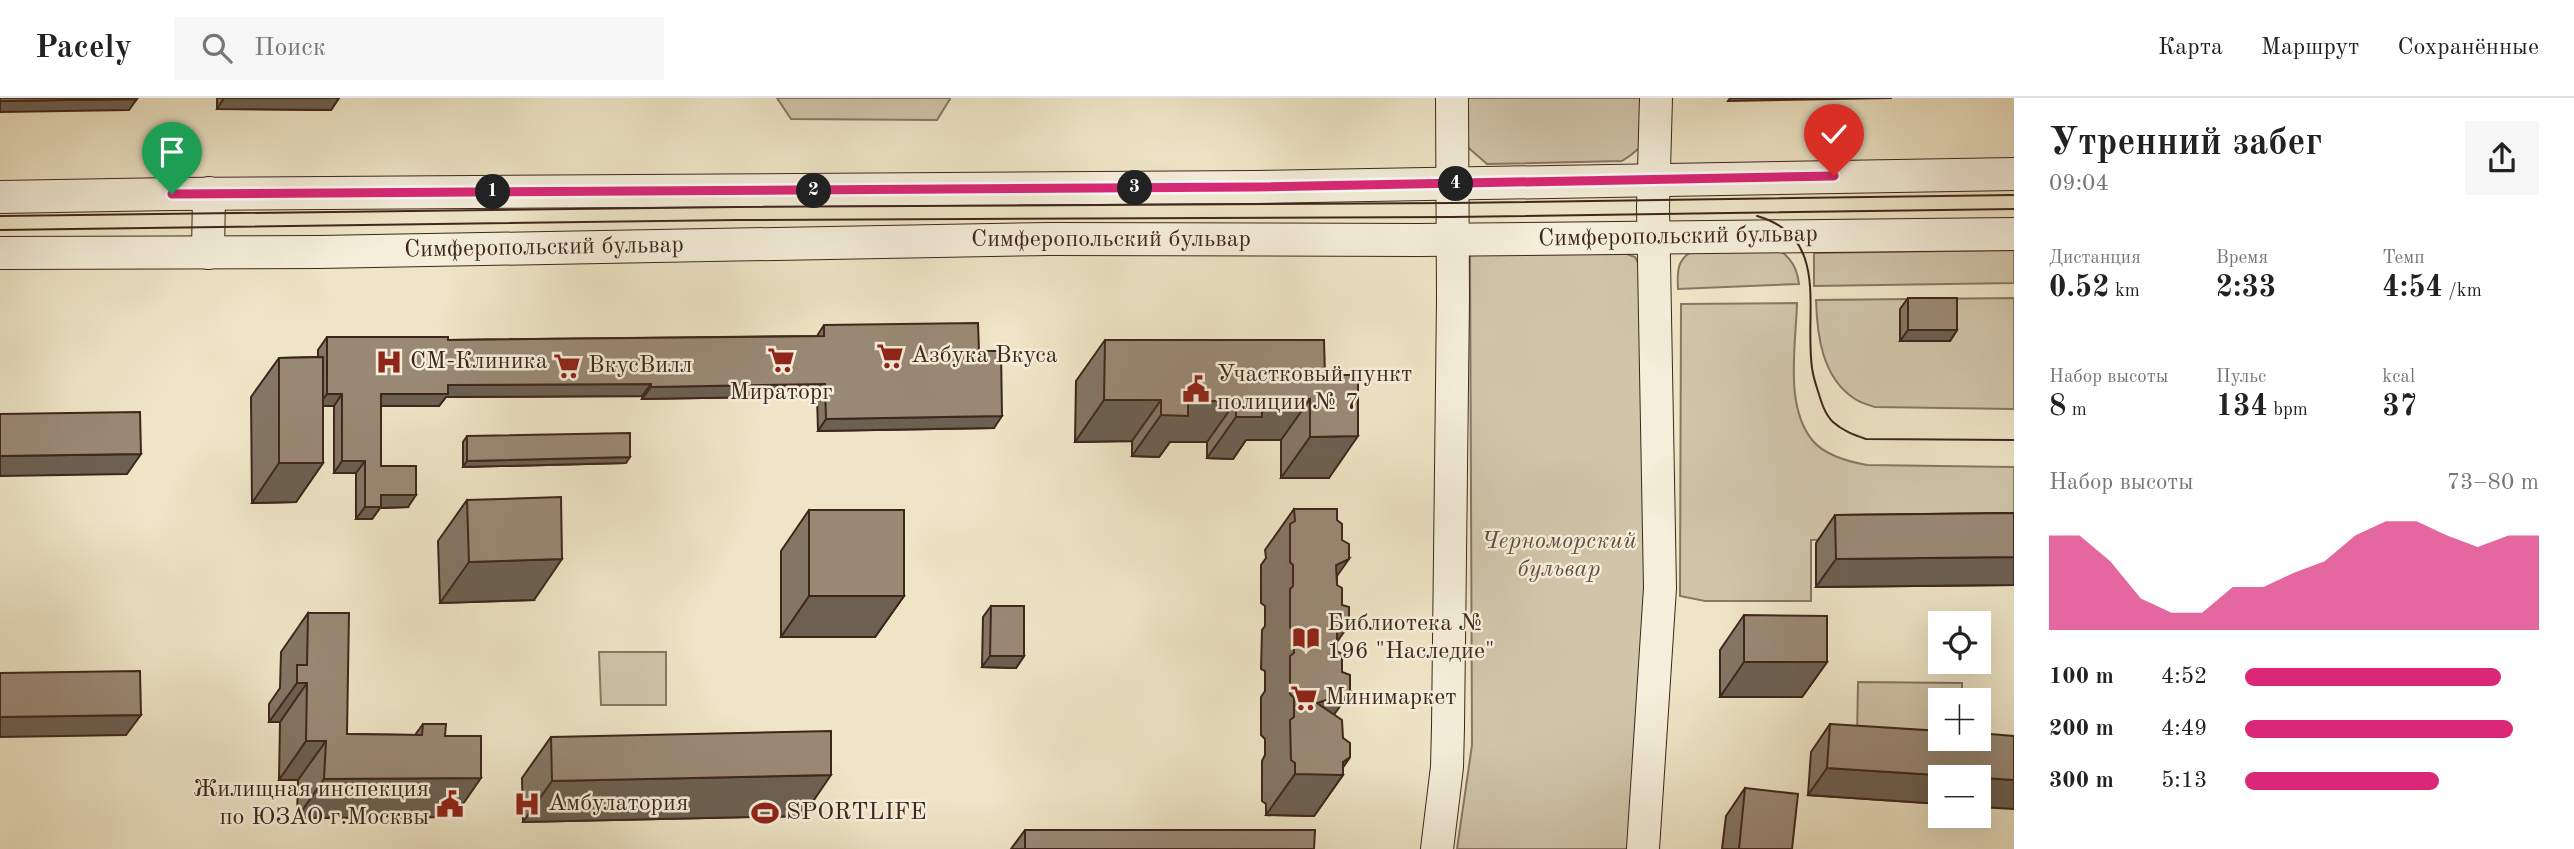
<!DOCTYPE html>
<html lang="ru">
<head>
<meta charset="utf-8">
<style>
	:root { --surface:#fff; --page:#f6f6f6; --text:#222; --muted:#767676; --line:#e0e0e0; --accent:#db2777 }
	body { margin:0; font-family:"Old Standard TT",serif; background:var(--page); color:var(--text); height:100vh; display:flex; flex-direction:column; font-size:26px; white-space:nowrap }
	* { box-sizing:border-box; margin:0 }
	p { font-size:23px; color:var(--muted) }
	.icon { flex:none; width:38px; height:38px; fill:none; stroke:currentColor; stroke-width:2; stroke-linecap:round; stroke-linejoin:round }
	.map { position:relative; flex:1; overflow:hidden }
	.details { display:flex; flex-direction:column; background:var(--surface); width:560px }
	.details>* { flex:none }
	.fabs { position:absolute; left:1928px; top:513px; display:grid; gap:14px }
	.fabs a { display:grid; place-items:center; width:63px; height:63px; border-radius:0px; background:var(--surface); box-shadow:0 7px 28px #0002; font-size:35px }
	.pin { position:absolute; display:grid; place-items:center; width:60px; height:60px; color:#fff; margin:-72px -30px; border-radius:50% 50% 50% 0; rotate:-45deg; box-shadow:0 0 7px #0007 }
	.pin .icon { rotate:45deg }
	.km { position:absolute; width:35px; height:35px; margin:-18px; border-radius:50%; background:#222; color:#fff; font-size:19px; line-height:35px; text-align:center }
	.round { display:grid; place-items:center; flex:none; width:74px; height:74px; border-radius:0px; background:var(--page) }
	.head { display:flex; align-items:center; justify-content:space-between; height:119px; padding:0 35px }
	h1 { font-size:38px; font-weight:700; line-height:52px }
	.figures { display:grid; grid-template-columns:repeat(3,1fr); gap:10px; height:119px; padding:7px 35px }
	.figures div { display:grid; align-content:center }
	.figures b { font-size:30px; font-weight:700 }
	.figures small { font-size:19px; font-weight:400 }
	.figures p { font-size:19px }
	.chart { height:196px; padding:14px 35px }
	.chart p { display:flex; justify-content:space-between }
	.chart svg { width:100%; height:126px; margin-top:7px; fill:var(--accent); opacity:.7 }
	ul { padding:0 35px; list-style:none; font-size:23px }
	li { display:grid; grid-template-columns:112px 84px 1fr; align-items:center; height:52px }
	li i { height:18px; border-radius:9px; background:var(--accent) }
	header { display:flex; align-items:center; gap:42px; box-sizing:border-box; height:98px; padding:0 35px; background:var(--surface); border-bottom:2px solid var(--line) }
	header strong { font-size:33px }
	nav { display:flex; gap:38px; margin-inline-start:auto; font-size:24px }
	.search { width:490px; height:63px; background:var(--page); display:flex; align-items:center; gap:18px; box-sizing:border-box; padding:0 24px; border-radius:0px; color:var(--muted); font-size:26px }
	main { display:flex; flex:1; min-height:0 }
	.map>svg:first-child { display:block }
	.green { fill:#d0c5a9; stroke:#887663; stroke-width:2 }
	.lines { fill:none; stroke-linecap:round; stroke-linejoin:round }
	.secondary-casing { stroke:#3f261d; stroke-width:34 }
	.secondary { stroke:#f4eeda; stroke-width:32 }
	.tram { stroke:#3f261d; stroke-width:2 }
	.wall { fill:#847665; stroke:#3f261d; stroke-width:2 }
	.shaded-wall { fill:#6c6052; stroke:#3f261d; stroke-width:2 }
	.building { fill:#9a8975; stroke:#3f261d; stroke-width:2 }
	.route-casing { stroke:#fff; stroke-width:14 }
	.route { stroke:#db2777; stroke-width:9 }
	.labels { text-anchor:middle; dominant-baseline:central; stroke-width:5; stroke-linejoin:round; paint-order:stroke }
	.street-label { font-size:24px; fill:#3f261d; stroke:#f4eeda }
	.poi-label { font-size:24px; fill:#3f261d; stroke:#f4eeda; text-anchor:start }
	.park-label { font-size:24px; font-style:italic; fill:#634e40; stroke:#f4eeda }
</style>
</head>
<body>
<header>
<strong>Pacely</strong>
<div class="search"><svg class="icon" aria-label="search" viewBox="0 0 24 24"><circle cx="10" cy="10" r="6"/><path d="M15 15l6 6"/></svg>Поиск</div>
<nav><a>Карта</a><a>Маршрут</a><a>Сохранённые</a></nav>
</header>
<main>
<div class="map">
<svg width="2014" height="751" viewBox="0 0 2014 751">
	<rect width="100%" height="100%" fill="#eee5c6"/>
	<filter id="stains"><feTurbulence type="fractalNoise" baseFrequency=".00286" numOctaves="4"/><feColorMatrix values="0 0 0 0 .2 0 0 0 0 .09 0 0 0 0 .02 0 0 0 .5 -.17"/></filter>
	<radialGradient id="worn" r=".72"><stop offset=".6" stop-color="#630" stop-opacity="0"/><stop offset="1" stop-color="#630" stop-opacity=".3"/></radialGradient>
	<g class="green">
		<polygon points="777,0 950,0 950,1 937,22 791,21"/>
		<path d="M1463 0H1650C1650 33 1653 44 1622 63L1487 66 1463 45Z"/>
		<polygon points="1470,151 1613,151 1635,159 1643,174 1648,491 1631,751 1457,751 1472,647"/>
		<path d="M1694 152H1780C1792 162 1797 170 1799 186L1678 191C1677 173 1677 161 1694 152Z"/>
		<polygon points="2014,152 2014,185 1814,188 1814,155"/>
		<path d="M2014 200V311L1875 309C1869 307 1861 305 1855 301 1822 280 1817 237 1816 202Z"/>
		<path d="M1797 205C1796 247 1784 309 1813 343 1825 357 1850 364 1867 367L2014 369V439L1811 442V503H1705L1680 498 1681 206Z"/>
		<polygon points="599,554 666,554 666,607 601,607"/>
		<polygon points="1858,584 1962,585 1962,602 1941,602 1941,640 1962,643 1857,640"/>
	</g>
	<g class="lines">
		<defs>
			<g id="secondary">
				<polyline points="0,99 172,96 1255,89 2014,76"/>
				<polyline points="0,155 319,154 1051,141 1419,142 2014,136"/>
				<polyline points="208,155 209,95"/>
				<polyline points="1437,751 1447,669 1448,629 1453,201 1452,0"/>
				<polyline points="1643,751 1660,490 1653,109 1656,0"/>
			</g>
		</defs>
		<use href="#secondary" class="secondary-casing"/>
		<use href="#secondary" class="secondary"/>
		<g class="tram">
			<polyline points="0,118 737,109 1453,105 2014,97"/>
			<path d="M1757 118C1831 139 1804 213 1812 270 1813 277 1815 284 1817 290 1821 303 1824 315 1833 324 1843 333 1854 337 1866 341L2014 342"/>
			<polyline points="0,132 736,122 1452,119 2014,111"/>
		</g>
	</g>
	<g class="wall">
		<polygon points="217,0 339,0 331,12 217,11"/>
		<polygon points="1908,200 1957,232 1950,243 1900,243 1900,211"/>
		<polygon points="824,227 979,253 994,330 818,333 817,298 642,301 642,298 446,299 439,308 381,308 381,368 408,409 380,410 372,421 356,421 356,375 334,375 334,308 323,308 323,365 296,404 252,405 251,299 279,260 318,259 318,252 327,239 448,242 817,238"/>
		<polygon points="1105,242 1325,277 1329,380 1281,380 1281,342 1246,342 1233,361 1207,360 1207,344 1170,344 1159,359 1132,358 1132,343 1075,344 1076,283"/>
		<polygon points="467,338 626,365 463,369 463,344"/>
		<polygon points="467,402 534,502 440,505 438,443"/>
		<polygon points="1294,411 1337,478 1337,553 1342,574 1350,594 1334,616 1350,659 1343,669 1343,677 1314,718 1266,717 1266,706 1262,703 1262,663 1265,657 1265,641 1261,637 1261,599 1265,593 1265,573 1261,571 1262,532 1265,528 1265,508 1261,505 1261,467 1266,460 1265,452"/>
		<polygon points="809,412 904,498 875,539 781,539 781,453"/>
		<polygon points="2014,415 2014,487 1816,489 1816,445 1835,417"/>
		<polygon points="991,508 1024,558 1016,570 982,569 983,519"/>
		<polygon points="308,515 347,636 415,637 423,626 445,638 454,719 297,720 298,682 279,682 280,624 269,624 269,606 280,590 281,554"/>
		<polygon points="1744,517 1827,564 1802,599 1720,599 1720,552"/>
		<polygon points="1830,626 1941,679 1941,706 1808,697 1811,654"/>
		<polygon points="551,639 803,718 523,724 522,680"/>
		<polygon points="1745,690 1792,751 1722,751 1726,718"/>
		<polygon points="1025,732 1314,751 1011,751"/>
	</g>
	<g class="shaded-wall">
		<polygon points="224,0 339,0 331,12 217,11"/>
		<polygon points="1730,0 1892,0 1728,3"/>
		<polygon points="137,1 129,12 0,14 0,3"/>
		<polygon points="1908,232 1957,232 1950,243 1900,243"/>
		<polygon points="651,286 642,298 446,299 439,308 373,308 381,296 448,287"/>
		<polygon points="825,286 817,298 642,301 651,289"/>
		<polygon points="327,296 342,296 334,308 318,308"/>
		<polygon points="1262,301 1310,301 1281,342 1246,342 1233,361 1207,360 1236,319"/>
		<polygon points="1104,302 1161,302 1132,343 1075,344"/>
		<polygon points="1188,303 1236,303 1207,344 1170,344 1159,359 1132,358 1161,317"/>
		<polygon points="1002,318 994,330 818,333 826,321"/>
		<polygon points="1358,338 1329,380 1281,380 1310,339"/>
		<polygon points="141,356 127,376 0,378 0,358"/>
		<polygon points="630,359 626,365 463,369 467,363"/>
		<polygon points="342,363 365,363 356,375 334,375"/>
		<polygon points="279,365 323,365 296,404 252,405"/>
		<polygon points="381,397 416,397 408,409 380,410 372,421 356,421 365,409"/>
		<polygon points="2014,459 2014,487 1816,489 1836,461"/>
		<polygon points="562,461 534,502 440,505 469,464"/>
		<polygon points="1349,461 1320,502 1336,467"/>
		<polygon points="809,498 904,498 875,539 781,539"/>
		<polygon points="1349,527 1320,568 1337,533"/>
		<polygon points="990,558 1024,558 1016,570 982,569"/>
		<polygon points="1744,564 1827,564 1802,599 1720,599"/>
		<polygon points="297,585 307,585 280,624 269,624"/>
		<polygon points="1350,594 1321,635 1317,605"/>
		<polygon points="141,617 126,637 0,639 0,619"/>
		<polygon points="306,643 326,643 298,682 279,682"/>
		<polygon points="1350,659 1338,677 1343,677 1314,718 1266,717 1295,676 1343,664"/>
		<polygon points="1827,670 1972,679 1941,679 1941,706 1808,697"/>
		<polygon points="831,677 803,718 523,724 552,683"/>
		<polygon points="1979,679 2014,682 2014,711 1979,709"/>
		<polygon points="481,680 454,719 297,720 324,681"/>
	</g>
	<g class="building">
		<polygon points="0,0 137,0 137,1 0,3"/>
		<rect x="1908" y="200" width="49" height="32"/>
		<polygon points="978,225 979,253 1001,253 1002,318 826,321 825,286 651,289 651,286 448,287 448,296 381,296 381,368 416,368 416,397 381,397 381,409 365,409 365,363 342,363 342,296 327,296 327,239 448,239 448,242 824,238 824,227"/>
		<polygon points="1105,242 1324,242 1325,277 1358,277 1358,338 1310,339 1310,301 1262,301 1262,319 1236,319 1236,303 1188,303 1188,318 1161,317 1161,302 1104,302"/>
		<polygon points="323,259 323,365 279,365 279,260"/>
		<polygon points="140,314 141,356 0,358 0,316"/>
		<polygon points="630,335 630,359 467,363 467,338"/>
		<polygon points="561,399 562,461 469,464 467,402"/>
		<polygon points="1294,411 1337,411 1337,422 1342,426 1342,442 1349,446 1349,461 1336,467 1337,487 1342,490 1342,507 1349,509 1349,527 1337,533 1337,553 1342,556 1342,574 1350,577 1350,594 1317,605 1342,622 1343,640 1350,645 1350,659 1343,664 1343,677 1295,676 1295,665 1291,662 1290,622 1294,619 1294,600 1290,596 1290,558 1294,555 1294,532 1290,530 1290,491 1293,488 1293,467 1290,464 1290,426 1295,423"/>
		<rect x="809" y="412" width="95" height="86"/>
		<polygon points="2014,415 2014,459 1836,461 1835,417"/>
		<polygon points="991,508 1024,508 1024,558 990,558"/>
		<polygon points="308,515 349,515 347,636 422,637 423,626 446,626 445,638 481,638 481,680 324,681 326,643 306,643 307,585 297,585 297,567 307,567"/>
		<polygon points="1744,517 1827,518 1827,564 1744,564"/>
		<polygon points="140,573 141,617 0,619 0,575"/>
		<polygon points="1830,626 1941,633 1941,640 1979,640 1979,635 2014,638 2014,682 1827,670"/>
		<polygon points="831,633 831,677 552,683 551,639"/>
		<polygon points="1745,690 1798,696 1792,751 1739,751"/>
		<polygon points="1025,732 1315,732 1314,751 1025,751"/>
	</g>
	<g class="lines">
		<defs>
			<polyline id="route" points="172,96 1255,89 1834,78"/>
		</defs>
		<use href="#route" class="route-casing"/>
		<use href="#route" class="route"/>
	</g>
	<defs>
		<symbol id="supermarket-bare" viewBox="-9 -9 18 18"><path d="M-6-5.5h2.5l.6 2H6L4.5 2H-2.5L-4.4-4H-6ZM-1.5 3.2a1.3 1.3 0 1 0 .1 0ZM3 3.2a1.3 1.3 0 1 0 .1 0Z" fill="#8f2418" stroke="#f4eeda" stroke-width="2.5" paint-order="stroke"/></symbol>
		<symbol id="hospital-bare" viewBox="-9 -9 18 18"><path d="M-5-5h3v3.5h4V-5h3V5h-3V1.5h-4V5h-3Z" fill="#8f2418" stroke="#f4eeda" stroke-width="2.5" paint-order="stroke"/></symbol>
		<symbol id="civic-bare" viewBox="-9 -9 18 18"><path d="M-.6-6.5H3V-4.5H.6V-3L4-1V1h2V6H-6V1h2V-1L-.6-3ZM-1.2 2.5V6h2.4V2.5Z" fill="#8f2418" stroke="#f4eeda" stroke-width="2.5" paint-order="stroke"/></symbol>
		<symbol id="library-bare" viewBox="-9 -9 18 18"><path d="M-6-4Q-3-5.5-.7-3.5V5Q-3 3-6 4ZM6-4Q3-5.5 .7-3.5V5Q3 3 6 4Z" fill="#8f2418" stroke="#f4eeda" stroke-width="2.5" paint-order="stroke"/></symbol>
		<symbol id="stadium-bare" viewBox="-9 -9 18 18"><path d="M0-5a6.5 5 0 1 0 0 10a6.5 5 0 1 0 0-10ZM-3.5-1.8h7v3.6h-7Z" fill="#8f2418" stroke="#f4eeda" stroke-width="2.5" paint-order="stroke"/></symbol>
	</defs>
	<g fill-rule="evenodd">
		<use href="#supermarket-bare" x="871" y="239" width="38" height="38"/>
		<use href="#supermarket-bare" x="762" y="243" width="38" height="38"/>
		<use href="#hospital-bare" x="370" y="245" width="38" height="38"/>
		<use href="#supermarket-bare" x="548" y="249" width="38" height="38"/>
		<use href="#civic-bare" x="1177" y="272" width="38" height="38"/>
		<use href="#library-bare" x="1287" y="521" width="38" height="38"/>
		<use href="#supermarket-bare" x="1285" y="581" width="38" height="38"/>
		<use href="#civic-bare" x="431" y="687" width="38" height="38"/>
		<use href="#hospital-bare" x="508" y="687" width="38" height="38"/>
		<use href="#stadium-bare" x="746" y="696" width="38" height="38"/>
	</g>
	<g class="labels">
		<g class="street-label">
			<text transform="translate(1678 139) rotate(-1)">Симферопольский бульвар</text>
			<text x="1111" y="142">Симферопольский бульвар</text>
			<text transform="translate(544 150) rotate(-1)">Симферопольский бульвар</text>
		</g>
		<g class="poi-label">
			<text x="911" y="258">Азбука Вкуса</text>
			<text x="410" y="264">СМ-Клиника</text>
			<text x="588" y="268">ВкусВилл</text>
			<text x="1217" y="277">Участковый пункт<tspan x="1217" dy="28">полиции № 7</tspan></text>
			<text x="781" y="295" text-anchor="middle">Мираторг</text>
			<text x="1327" y="526">Библиотека №<tspan x="1327" dy="28">196 "Наследие"</tspan></text>
			<text x="1325" y="600">Минимаркет</text>
			<text x="429" y="692" text-anchor="end">Жилищная инспекция<tspan x="429" dy="28">по ЮЗАО г.Москвы</tspan></text>
			<text x="548" y="706">Амбулатория</text>
			<text x="786" y="715">SPORTLIFE</text>
		</g>
		<g class="park-label">
			<text x="1559" y="444">Черноморский<tspan x="1559" dy="28">бульвар</tspan></text>
		</g>
	</g>
	<rect width="100%" height="100%" filter="url(#stains)"/>
	<rect width="100%" height="100%" fill="url(#worn)"/>
</svg>
<div class="fabs">
<a><svg class="icon" aria-label="locate" viewBox="0 0 24 24"><circle cx="12" cy="12" r="6"/><path d="M12 2v4M12 18v4M2 12h4M18 12h4"/></svg></a>
<a>+</a>
<a>−</a>
</div>
<div class="pin" style="left:172px;top:96px;background:#1e9e55"><svg class="icon" aria-label="arrive" viewBox="0 0 24 24"><path d="M6 21V4h12l-3 4 3 4H6"/></svg></div>
<div class="pin" style="left:1834px;top:78px;background:#d93025"><svg class="icon" aria-label="check" viewBox="0 0 24 24"><path d="M5 12l5 5 9-10"/></svg></div>
<b class="km" style="left:493px;top:94px">1</b>
<b class="km" style="left:814px;top:93px">2</b>
<b class="km" style="left:1135px;top:90px">3</b>
<b class="km" style="left:1456px;top:86px">4</b>
</div>
<section class="details">
<div class="head"><div><h1>Утренний забег</h1><p>09:04</p></div><a class="round"><svg class="icon" aria-label="share" viewBox="0 0 24 24"><path d="M12 15V3M7 8l5-5 5 5M5 13v7h14v-7"/></svg></a></div>
<div class="figures">
<div><p>Дистанция</p><b>0.52<small> km</small></b></div>
<div><p>Время</p><b>2:33</b></div>
<div><p>Темп</p><b>4:54<small> /km</small></b></div>
</div>
<div class="figures">
<div><p>Набор высоты</p><b>8<small> m</small></b></div>
<div><p>Пульс</p><b>134<small> bpm</small></b></div>
<div><p>kcal</p><b>37</b></div>
</div>
<div class="chart"><p><span>Набор высоты</span>73–80 m</p>
<svg viewBox="0 0 160 44" preserveAspectRatio="none"><path d="M0 44V11L10 11L20 20L30 33L40 38L50 38L60 29L70 29L80 24L90 20L100 11L110 6L120 6L130 11L140 15L150 11L160 11V44z"/></svg>
</div>
<ul>
<li><b>100 m</b>4:52<i style="width:87%"></i></li>
<li><b>200 m</b>4:49<i style="width:91%"></i></li>
<li><b>300 m</b>5:13<i style="width:66%"></i></li>
</ul>
</section>
</main>
</body>
</html>
